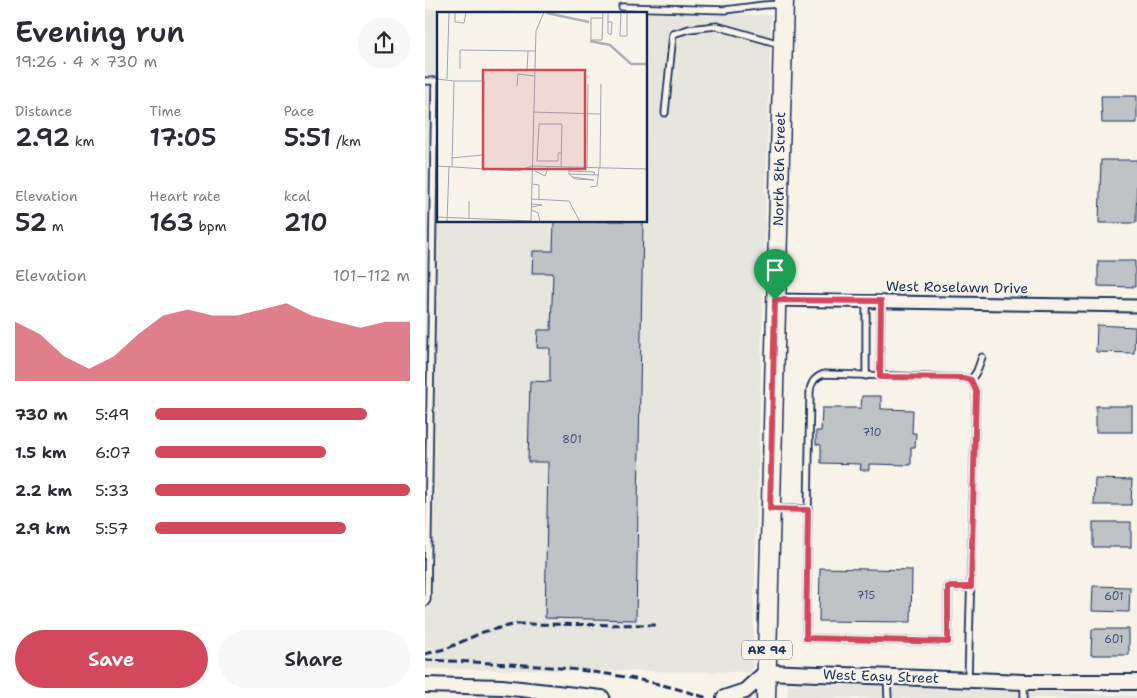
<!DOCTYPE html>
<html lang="en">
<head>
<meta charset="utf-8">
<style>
	:root { --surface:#fff; --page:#f7f7f7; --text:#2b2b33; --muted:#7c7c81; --accent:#d1495b }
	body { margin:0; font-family:"Shantell Sans",sans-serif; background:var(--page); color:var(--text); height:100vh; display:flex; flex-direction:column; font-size:19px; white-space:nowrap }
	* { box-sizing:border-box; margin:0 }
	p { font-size:16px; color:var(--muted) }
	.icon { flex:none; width:28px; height:28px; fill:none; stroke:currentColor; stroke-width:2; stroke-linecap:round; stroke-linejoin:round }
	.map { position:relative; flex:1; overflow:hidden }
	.side { display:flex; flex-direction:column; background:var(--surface); width:425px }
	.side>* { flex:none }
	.pin { position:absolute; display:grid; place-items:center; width:42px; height:42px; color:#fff; margin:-51px -21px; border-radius:50% 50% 50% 0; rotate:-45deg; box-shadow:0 0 5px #0007 }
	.pin .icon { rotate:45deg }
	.round { display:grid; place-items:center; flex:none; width:52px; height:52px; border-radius:26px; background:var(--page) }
	.summary { display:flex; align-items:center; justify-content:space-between; height:85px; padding:0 15px }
	h1 { font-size:28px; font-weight:600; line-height:38px }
	.figures { display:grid; grid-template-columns:repeat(3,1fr); gap:8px; height:85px; padding:5px 15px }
	.figures div { display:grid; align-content:center }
	.figures b { font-size:25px; font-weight:600 }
	.figures small { font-size:14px; font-weight:400 }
	.figures p { font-size:14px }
	.chart { height:140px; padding:10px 15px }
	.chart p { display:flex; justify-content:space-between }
	.chart svg { width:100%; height:90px; margin-top:5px; fill:var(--accent); opacity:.7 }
	.primary-button { display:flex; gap:10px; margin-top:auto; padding:10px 15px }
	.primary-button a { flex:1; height:58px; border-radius:30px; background:var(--accent); color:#fff; font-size:20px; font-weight:600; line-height:58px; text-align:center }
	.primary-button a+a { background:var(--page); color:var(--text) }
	ul { padding:0 15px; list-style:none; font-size:16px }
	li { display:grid; grid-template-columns:80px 60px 1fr; align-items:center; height:38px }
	li i { height:12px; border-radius:6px; background:var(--accent) }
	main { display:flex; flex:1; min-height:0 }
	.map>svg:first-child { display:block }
	.built { fill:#e6e5de; fill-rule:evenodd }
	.building { fill:#c0c3c5; stroke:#1b2f5e }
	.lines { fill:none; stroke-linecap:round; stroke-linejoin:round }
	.service-casing { stroke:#1b2f5e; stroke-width:9 }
	.minor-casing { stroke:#1b2f5e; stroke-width:15 }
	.tertiary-casing { stroke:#1b2f5e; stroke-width:18 }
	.primary-casing { stroke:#1b2f5e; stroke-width:21 }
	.service { stroke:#f7f3e8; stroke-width:5.5 }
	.minor { stroke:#f7f3e8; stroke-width:11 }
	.tertiary { stroke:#f7f3e8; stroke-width:14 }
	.primary { stroke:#f7f3e8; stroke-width:18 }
	.rail { stroke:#1b2f5e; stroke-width:3; stroke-dasharray:8 4; stroke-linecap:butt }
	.route-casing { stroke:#fff; stroke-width:10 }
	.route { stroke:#d1495b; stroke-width:6 }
	.labels { text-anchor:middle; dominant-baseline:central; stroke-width:4.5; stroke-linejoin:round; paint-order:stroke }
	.number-label { font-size:11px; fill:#445478 }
	.shield { fill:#f7f3e8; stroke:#5d6a87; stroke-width:1 }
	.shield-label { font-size:12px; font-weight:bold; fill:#1b2f5e }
	.street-label { font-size:14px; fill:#1b2f5e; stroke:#f7f3e8 }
	.inset-river { fill:none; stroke:#acb0b9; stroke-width:2.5 }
	.inset-road { fill:none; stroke:#9fa5b1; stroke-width:1 }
	.view { fill:#d1495b; fill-opacity:0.15; stroke:#d1495b; stroke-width:2.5 }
	.inset-edge { fill:none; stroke:#1b2f5e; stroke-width:2.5 }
</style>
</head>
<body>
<main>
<section class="side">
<div class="summary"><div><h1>Evening run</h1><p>19:26 · 4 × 730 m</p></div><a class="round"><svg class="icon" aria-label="share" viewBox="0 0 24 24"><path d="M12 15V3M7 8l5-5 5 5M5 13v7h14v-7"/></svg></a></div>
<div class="figures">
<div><p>Distance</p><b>2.92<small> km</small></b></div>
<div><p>Time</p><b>17:05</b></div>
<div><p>Pace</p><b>5:51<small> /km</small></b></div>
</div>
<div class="figures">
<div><p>Elevation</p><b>52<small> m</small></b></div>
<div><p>Heart rate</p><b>163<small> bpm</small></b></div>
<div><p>kcal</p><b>210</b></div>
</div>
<div class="chart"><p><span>Elevation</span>101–112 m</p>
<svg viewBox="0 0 160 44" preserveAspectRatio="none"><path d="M0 44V15L10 21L20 32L30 38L40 32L50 21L60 12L70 9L80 12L90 12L100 9L110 6L120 12L130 15L140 18L150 15L160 15V44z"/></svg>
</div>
<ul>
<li><b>730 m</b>5:49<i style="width:83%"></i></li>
<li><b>1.5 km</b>6:07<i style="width:67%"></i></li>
<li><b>2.2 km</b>5:33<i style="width:100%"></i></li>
<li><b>2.9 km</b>5:57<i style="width:75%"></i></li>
</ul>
<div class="primary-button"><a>Save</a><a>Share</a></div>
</section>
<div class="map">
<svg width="712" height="698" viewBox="0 0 712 698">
	<rect width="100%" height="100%" fill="#f7f3e8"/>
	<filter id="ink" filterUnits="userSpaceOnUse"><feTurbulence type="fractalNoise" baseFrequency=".02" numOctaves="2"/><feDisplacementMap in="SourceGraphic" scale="10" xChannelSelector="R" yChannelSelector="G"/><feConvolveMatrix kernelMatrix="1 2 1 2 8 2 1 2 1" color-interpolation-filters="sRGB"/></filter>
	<g filter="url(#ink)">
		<g class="built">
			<path d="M0 9 346 15 327 672 0 669ZM14 14H221V221H14Z"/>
			<polygon points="363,684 451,686 712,696 712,698 362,698"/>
		</g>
		<g class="building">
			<polygon points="676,96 712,96 712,123 677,123"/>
			<polygon points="676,160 712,160 711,223 674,223"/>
			<polygon points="129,221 218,221 211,620 120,618 123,462 103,462 105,381 125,382 125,348 112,348 113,330 126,330 128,273 107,273 108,251 128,251"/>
			<polygon points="673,261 710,261 710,287 673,286"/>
			<polygon points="672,325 710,327 709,353 671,352"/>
			<polygon points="437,396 456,396 456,409 488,410 487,433 491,433 490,447 486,447 486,465 444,464 444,470 435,470 436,464 396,463 396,445 391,444 391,431 396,431 397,408 436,408"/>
			<rect x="671" y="406" width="36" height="26"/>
			<polygon points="670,479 707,480 706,505 669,505"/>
			<rect x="668" y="522" width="38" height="25"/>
			<polygon points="395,568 487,570 486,622 394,621"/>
			<polygon points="668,586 705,587 704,612 667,611"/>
			<polygon points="667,629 704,629 704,655 666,655"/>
		</g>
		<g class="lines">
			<defs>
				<g id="service">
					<polyline points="197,7 300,10 339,5 357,4"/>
					<polyline points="0,81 10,81 2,600 0,603"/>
					<polyline points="240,113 248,34 264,29 292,26 355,44"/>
					<polyline points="441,376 441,301"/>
					<polyline points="455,377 456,301"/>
					<polyline points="546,380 552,371 557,357"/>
					<polyline points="348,509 383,509"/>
					<polyline points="462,677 463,698"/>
					<path d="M543 680 551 391 546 380 538 378 399 374C390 377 386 382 385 391L381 638 523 642V587H546"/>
					<polyline points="599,682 599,698"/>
				</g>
				<polyline id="minor" points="350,300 712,306"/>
				<g id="tertiary">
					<polyline points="0,685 77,687 177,698"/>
					<polyline points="299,698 320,691 341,672 599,682 712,682"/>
				</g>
				<polyline id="primary" points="341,698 359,0"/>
			</defs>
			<use href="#service" class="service-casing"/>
			<use href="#minor" class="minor-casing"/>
			<use href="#tertiary" class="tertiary-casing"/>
			<use href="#primary" class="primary-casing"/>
			<use href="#service" class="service"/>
			<use href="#minor" class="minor"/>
			<use href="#tertiary" class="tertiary"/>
			<use href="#primary" class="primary"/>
			<g class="rail">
				<polyline points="0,654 23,648 58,632 91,624 232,625"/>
				<path d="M0 660C96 664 191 667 282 698"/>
			</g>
		</g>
	</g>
	<g class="lines" filter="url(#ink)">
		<defs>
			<polygon id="route" points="350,300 456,301 455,377 538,378 546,380 551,391 546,587 523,587 523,642 381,638 383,510 345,509"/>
		</defs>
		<use href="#route" class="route-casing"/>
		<use href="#route" class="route"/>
	</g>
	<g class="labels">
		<g class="number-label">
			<text x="447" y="432">710</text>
			<text x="147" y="439">801</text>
			<text x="441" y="595">715</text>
			<text x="689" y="596">601</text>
			<text x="689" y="639">601</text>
		</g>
		<rect class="shield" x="317" y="640.5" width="50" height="19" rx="4"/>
		<g class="shield-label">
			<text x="342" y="650">AR 94</text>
		</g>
		<g class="street-label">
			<text transform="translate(354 169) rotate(-89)">North 8th Street</text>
			<text transform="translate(532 287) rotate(1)">West Roselawn Drive</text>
			<text transform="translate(456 676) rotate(2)">West Easy Street</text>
		</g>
	</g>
	<g transform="translate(12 12)">
		<rect width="210" height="210" fill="#f7f3e8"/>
		<path class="inset-river" d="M110 1 152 10M153 29 173 33 194 52H210"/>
		<path class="inset-road" d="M18 0V10L27 11 29 0M184 0 183 24H190V0M166 6H154V28H165L166 0M171 10H175L174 23 171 21V0M23 57V38L98 39M74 59 97 58M90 59 91 39M0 67 17 69 15 155M10 67 12 0M80 74 81 62 97 64M96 100 163 102M14 146 46 143 47 69H17M0 154 81 159 95 154 210 157M124 155 125 113 124 112H102L100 149H121V141H124M132 155V162H133L134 164 138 167 157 168 135 165M150 155 151 72M163 156 164 72M98 159 108 164 112 154M132 159 157 160 158 163M133 162 161 163M95 172 102 173V187M153 175 160 174 162 156M94 187 132 189 143 210M95 192 105 193 95 195M94 198 101 201 103 210M0 205 94 209M32 207V189M10 210 12 154M94 210 99 19 107 0"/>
		<path class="view" d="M46 58H148V157H46Z"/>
		<rect width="210" height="210" class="inset-edge"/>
	</g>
</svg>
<div class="pin" style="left:350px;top:300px;background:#1e9e55"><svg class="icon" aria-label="arrive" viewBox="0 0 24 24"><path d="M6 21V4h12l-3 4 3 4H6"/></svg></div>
</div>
</main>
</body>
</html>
